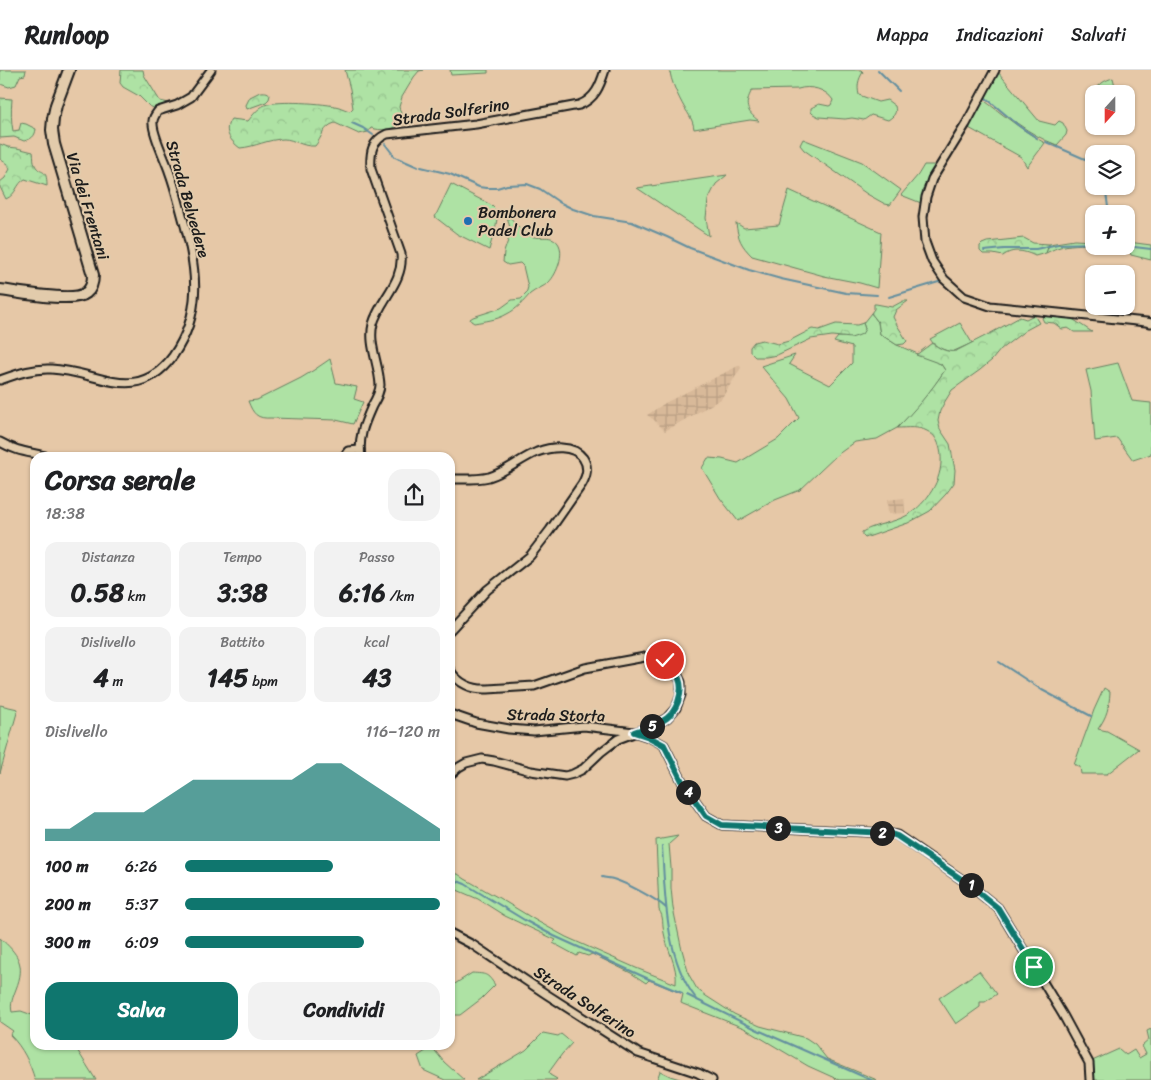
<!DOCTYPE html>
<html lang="it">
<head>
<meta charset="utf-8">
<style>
	:root { --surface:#fff; --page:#f2f2f2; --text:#202124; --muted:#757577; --line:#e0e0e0; --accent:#0f766e }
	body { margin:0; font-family:Sriracha,sans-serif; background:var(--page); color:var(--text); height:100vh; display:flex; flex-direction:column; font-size:19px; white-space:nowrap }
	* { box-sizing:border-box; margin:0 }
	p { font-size:16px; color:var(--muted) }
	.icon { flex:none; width:28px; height:28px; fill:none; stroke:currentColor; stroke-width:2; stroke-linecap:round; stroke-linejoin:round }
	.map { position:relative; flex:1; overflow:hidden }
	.panel { position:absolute; left:30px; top:382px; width:425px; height:598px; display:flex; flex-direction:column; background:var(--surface); border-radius:15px; box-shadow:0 1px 4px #0004 }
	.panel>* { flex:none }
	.needle { width:32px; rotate:201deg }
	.controls { position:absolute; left:1085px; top:15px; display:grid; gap:10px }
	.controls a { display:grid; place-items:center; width:50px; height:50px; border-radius:10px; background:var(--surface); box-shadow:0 1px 4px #0004; font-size:25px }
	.pin { position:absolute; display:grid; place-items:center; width:42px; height:42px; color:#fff; margin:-21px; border:2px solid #fff; border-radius:50%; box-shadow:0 1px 5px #0007 }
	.km { position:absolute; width:25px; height:25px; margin:-12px; border-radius:50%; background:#222; color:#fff; font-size:14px; line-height:25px; text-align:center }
	.round { display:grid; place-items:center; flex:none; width:52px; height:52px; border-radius:15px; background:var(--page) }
	.summary { display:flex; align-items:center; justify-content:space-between; height:85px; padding:0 15px }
	h1 { font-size:28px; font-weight:700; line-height:38px }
	.stats { display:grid; grid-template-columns:repeat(3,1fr); gap:8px; height:85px; padding:5px 15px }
	.stats div { display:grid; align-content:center; border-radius:12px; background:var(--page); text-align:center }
	.stats b { font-size:25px; font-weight:700 }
	.stats small { font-size:14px; font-weight:400 }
	.stats p { font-size:14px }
	.chart { height:140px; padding:10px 15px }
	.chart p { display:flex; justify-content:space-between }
	.chart svg { width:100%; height:90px; margin-top:5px; fill:var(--accent); opacity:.7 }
	.button { display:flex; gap:10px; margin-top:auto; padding:10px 15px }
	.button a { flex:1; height:58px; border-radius:15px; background:var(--accent); color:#fff; font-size:20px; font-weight:700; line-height:58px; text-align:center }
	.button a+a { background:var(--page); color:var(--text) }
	ul { padding:0 15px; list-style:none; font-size:16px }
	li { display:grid; grid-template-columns:80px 60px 1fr; align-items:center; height:38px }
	li i { height:12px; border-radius:6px; background:var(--accent) }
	header { display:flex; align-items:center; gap:30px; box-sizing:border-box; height:70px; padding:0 25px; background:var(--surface); border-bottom:1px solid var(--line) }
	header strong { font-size:24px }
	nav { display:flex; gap:28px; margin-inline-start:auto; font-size:18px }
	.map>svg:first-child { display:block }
	.industrial { fill:url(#industrial-grid) }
	.green { fill:#aee2a4; stroke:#657f60 }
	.forest { fill:url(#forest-crowns); stroke:#657f60 }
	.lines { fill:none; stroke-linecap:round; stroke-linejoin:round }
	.stream { stroke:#648f9f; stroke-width:2 }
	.street-casing { stroke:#1c1c1c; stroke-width:11 }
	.secondary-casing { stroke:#1c1c1c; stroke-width:14 }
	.street { stroke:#e2cbab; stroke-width:7 }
	.secondary { stroke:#e2cbab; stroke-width:10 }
	.route-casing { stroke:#fff; stroke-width:10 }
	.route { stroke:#0f766e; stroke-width:6 }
	.poi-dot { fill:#1f6fb2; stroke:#e2cbab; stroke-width:2 }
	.labels { text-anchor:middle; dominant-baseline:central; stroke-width:4; stroke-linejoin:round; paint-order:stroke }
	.street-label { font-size:16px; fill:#1c1c1c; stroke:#e2cbab }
	.poi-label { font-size:16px; fill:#1c1c1c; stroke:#e2cbab; text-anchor:start }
</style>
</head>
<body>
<header>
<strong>Runloop</strong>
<nav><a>Mappa</a><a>Indicazioni</a><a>Salvati</a></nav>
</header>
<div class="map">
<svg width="1151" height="1010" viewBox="0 0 1151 1010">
	<defs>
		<pattern id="industrial-grid" width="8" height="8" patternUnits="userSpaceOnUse" patternTransform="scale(1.25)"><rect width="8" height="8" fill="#d8b999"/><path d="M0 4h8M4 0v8" fill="none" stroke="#b99e83"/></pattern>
		<pattern id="forest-crowns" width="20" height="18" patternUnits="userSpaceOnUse" patternTransform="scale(1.25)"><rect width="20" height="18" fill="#aee2a4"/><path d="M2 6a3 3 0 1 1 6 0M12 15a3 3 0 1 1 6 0" fill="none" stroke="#95c18d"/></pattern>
	</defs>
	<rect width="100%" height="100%" fill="#e6c8a7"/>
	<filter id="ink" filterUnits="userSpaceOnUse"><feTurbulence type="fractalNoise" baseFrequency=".02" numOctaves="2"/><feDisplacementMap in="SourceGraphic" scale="10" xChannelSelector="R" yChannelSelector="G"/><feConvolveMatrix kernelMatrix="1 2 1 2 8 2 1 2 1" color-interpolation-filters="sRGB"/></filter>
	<g filter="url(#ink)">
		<g class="industrial">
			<polygon points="740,295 741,298 721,329 665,361 654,350 647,345 665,333"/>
			<polygon points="904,428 905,443 888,444 887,430"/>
		</g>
		<g class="green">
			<polygon points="0,0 26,0 25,5 20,6 16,15 9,17 0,14"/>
			<polygon points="450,0 488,0 488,3 451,5"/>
			<path d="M670 0H861L863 2C858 10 857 16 859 25L878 32 887 30 895 36C897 43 894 46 888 50L871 45 864 50 852 48 845 49 819 47 813 44 811 42V38L819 34 829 36 831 35 833 30C826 19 810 15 798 19L752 20C744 35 746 41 759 51L750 50 694 59C693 50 689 45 684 37 679 28 670 10 670 0Z"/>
			<path d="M998 2 1039 51 1055 55 1059 51 1063 53 1067 61 1066 65 1057 75C1029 65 1006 45 983 26Z"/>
			<path d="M982 29C1003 44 1022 61 1045 73L1027 97 1021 87 967 57Z"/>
			<polygon points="803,69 862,92 901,120 890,135 885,134 867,124 804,80 800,75"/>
			<polygon points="924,95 939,95 928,115 921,133 901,125 918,105"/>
			<polygon points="727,105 716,114 708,130 706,148 709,166 637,118"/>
			<polygon points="451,114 491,135 498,142 496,155 489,180 457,164 435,147"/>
			<path d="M789 120 881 162 877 218 860 213 824 206 752 186C741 175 738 169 736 153L744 158 779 155Z"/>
			<path d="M508 145C514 151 520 160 527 164 538 172 550 162 558 173 565 183 557 204 549 212 544 217 536 219 530 224 523 232 517 239 507 244 497 250 485 251 474 253L471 251 470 249 473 247 501 238 512 230 521 229 526 224 528 217 523 196 520 193 508 195 503 192 504 182 511 162 507 146Z"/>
			<path d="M1074 170 1094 171V175C1083 174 1068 174 1057 178 1054 179 1050 181 1046 183L1049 174Z"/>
			<polygon points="1128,172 1151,175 1151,190 1131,185 1127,176"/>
			<polygon points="871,243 878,252 880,264 897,275 941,294 945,300 934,316 917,338 897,358 877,369 855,372 837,385 800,420 775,430 738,451 720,428 702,398 708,388 722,389 738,393 778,369 799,348 789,329 761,296 795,285 789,294 830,315 852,293 852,277 834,272 838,267 843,267 865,259 863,253"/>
			<path d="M960 253 972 273 952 282C943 280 935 277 930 269Z"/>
			<path d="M330 289 336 313 357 317 354 329 363 332 353 354 336 350 271 348C257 349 253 344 248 331L257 330 301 308 314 300Z"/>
			<polygon points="1118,293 1132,331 1151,333 1151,384 1133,390 1117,368 1095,371 1091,321 1086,300"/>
			<path d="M1104 618 1110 622C1109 638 1107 646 1098 659L1107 661 1139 679 1107 704H1081L1080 697 1076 695H1074L1094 640Z"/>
			<polygon points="0,635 18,639 0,703"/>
			<path d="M678 766 669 774 671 798V818L673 838 681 876 689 905 697 919 706 926 734 944 760 956 806 968 815 974 827 989 877 1010H839L808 996 744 958 683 934 681 933 683 924 649 910 646 913 631 903 592 884 588 886 579 883 577 886 553 873 556 870 505 846 478 829 450 817V803L458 804 465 809 499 828 537 851 566 867 636 898 676 914C678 896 667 880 664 863 662 854 664 847 659 840L656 770Z"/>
			<path d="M0 868C18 884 26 894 16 919 13 927 10 934 12 942L21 941 35 946V975H74L96 1010H35C30 993 23 978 10 965L13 961 0 952Z"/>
			<polygon points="979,901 997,924 985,932 980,932 980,937 956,954 939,928"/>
			<path d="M472 903C486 904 487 903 495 915L481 929 460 945H455L450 940V917Z"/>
			<polygon points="1151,959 1151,1010 1093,1010 1090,992 1119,979 1126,985 1134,980 1139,988 1146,984 1142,976 1149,970 1147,961"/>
			<polygon points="543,963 558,966 561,964 572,973 562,984 549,1002 550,1005 557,1009 556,1010 476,1010 526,980"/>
			<polygon points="432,977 444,992 464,1010 445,1010 423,1000 418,986"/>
			<polygon points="660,1001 670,1006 683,1010 657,1010"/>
		</g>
		<g class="forest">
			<polygon points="121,0 143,0 144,5 160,31 169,33 154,38 149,36 139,26 123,17 120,13"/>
			<path d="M345 0H424L419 1 414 7 402 27 399 37 402 47 399 55C389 60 382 61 371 58L368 62 359 64 335 53C323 56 322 68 315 76 302 77 294 69 284 69 268 69 255 77 240 78 229 70 223 60 231 49L248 51C253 45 258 38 265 35 278 30 325 33 339 37 342 38 346 40 350 41L353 38 350 19Z"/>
			<path d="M1113 8 1117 24H1099L1096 21C1099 13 1106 10 1113 8Z"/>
			<path d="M260 22C264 22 268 21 270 25L269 29 266 32 247 39 246 35 250 27Z"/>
			<path d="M0 28 12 29C11 40 11 51 13 61L19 60 21 53 26 54 36 59C35 67 31 69 24 71L14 67 0 68Z"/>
			<path d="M0 74 8 77 17 78 33 82C34 86 33 92 35 95 41 106 47 96 47 116L25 109C16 114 17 124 6 129L0 117V112L5 108 10 99 7 94 0 89Z"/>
			<path d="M1024 168 1033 173 1049 174 1046 183 1035 186C1025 181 1013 178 1003 186L993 184H983L980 181V176L982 174 987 172Z"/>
			<polygon points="903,231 908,231 896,240 893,247 897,255 907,271 904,274 897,275 880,264 878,252 871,243 874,239 874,234 876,234 892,237"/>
			<path d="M1034 245 1039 253 1026 260 1014 269 1001 279 992 290 980 300 952 320 944 333 940 341 938 351 940 359 950 374 955 400 954 413 946 424 930 441 908 453 865 468 862 465V462C879 452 900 453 915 440 933 425 945 402 940 379 938 371 935 365 927 361 918 356 907 358 897 358 915 340 931 321 945 300L941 294 916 285 932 273C939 278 947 283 956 281L991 263 1020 247 1026 249Z"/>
			<polygon points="1044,246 1063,247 1074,250 1092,262 1074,262 1068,258 1062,259 1054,253 1044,252 1042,248"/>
			<polygon points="863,253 865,259 862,264 857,266 851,268 832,266 811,269 777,285 766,287 755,287 750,282 750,277 754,272 762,270 778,274 789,271 812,259 819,260 836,254 857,255"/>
		</g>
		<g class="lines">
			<g class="stream">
				<polyline points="878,0 899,21"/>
				<polyline points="986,28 1019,56 1037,68"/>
				<polyline points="352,53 363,58 373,65"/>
				<polyline points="1046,72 1094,93"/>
				<polyline points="385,74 395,87 418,97"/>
				<polyline points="421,97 450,104 479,117 486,118 497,118 507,115 527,114 540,119 559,132 573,139 594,146 632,152 667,167 690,178 749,200 781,209 846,223 877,225"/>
				<polyline points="1105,116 1109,144"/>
				<polyline points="1126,176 1151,179"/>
				<polyline points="984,181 1004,179 1036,179 1058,174 1094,173"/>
				<polyline points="889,227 942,211"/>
				<polyline points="999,592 1042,620 1091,646"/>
				<path d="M662 776C665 823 665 888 695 927"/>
				<path d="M602 807C605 808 610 808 613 809 626 813 657 829 666 838"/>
				<polyline points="450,808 465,814 526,851 554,866 651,910 682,923"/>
				<polyline points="687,925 758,960 871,1010"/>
			</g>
			<defs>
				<g id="street">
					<polyline points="995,0 966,54 932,109 926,127 923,147 925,172 932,191 944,209 964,227 990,236 1146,252 1151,253"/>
					<path d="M0 310C17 304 33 298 51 299 99 301 136 336 173 286 203 243 197 199 184 152 179 134 175 117 169 101 165 89 153 65 153 54 152 49 155 45 158 41L177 35 191 27 211 0"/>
					<path d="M0 372C19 383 33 382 52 388"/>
					<polyline points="343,388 348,381 360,380"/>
					<path d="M361 388C358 367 364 354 372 336 376 329 380 322 380 315 379 294 368 274 373 254 380 229 404 212 401 184L371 99C370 83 371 71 387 64L476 54 579 35C595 29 600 16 605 0"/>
					<path d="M450 409C462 409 477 410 489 407 506 402 520 389 537 382 551 377 573 374 583 388 589 397 587 405 582 414L550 460 530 486 487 520 450 560"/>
					<path d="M450 600C458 614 473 620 488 619L534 616 585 598 645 587H655L665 590 675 600 681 612V625L676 638 667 648 655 655 618 669 601 682 583 699 573 704 565 706 531 701 494 691 482 689 466 693 459 697 450 705"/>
					<polyline points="450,644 476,653 509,659 534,661 584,656 634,662 649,667 664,675 684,715 706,746 722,755 888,763 897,765 967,813 998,838 1063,945 1089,993 1090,1010"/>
					<polyline points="450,863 473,875 546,924 638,983 698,1003 712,1010"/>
				</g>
				<path id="secondary" d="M0 220C17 222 74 233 86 223 91 219 93 212 93 205L54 74 52 60 53 49 56 35 69 0"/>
			</defs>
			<use href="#street" class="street-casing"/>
			<use href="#secondary" class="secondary-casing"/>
			<use href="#street" class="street"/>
			<use href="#secondary" class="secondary"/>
		</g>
	</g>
	<g class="lines" filter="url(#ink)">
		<defs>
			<path id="route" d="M665 590C678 603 685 613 678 632 676 637 672 644 667 648 658 655 645 658 634 662L649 667 664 675 684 715 706 746 722 755 888 763 897 766 967 813 998 838 1034 897"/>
		</defs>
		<use href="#route" class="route-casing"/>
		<use href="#route" class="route"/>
	</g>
	<circle class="poi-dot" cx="468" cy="151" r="5"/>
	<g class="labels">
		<g class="street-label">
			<text transform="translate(451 42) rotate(-8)">Strada Solferino</text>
			<text transform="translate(188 129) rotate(74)">Strada Belvedere</text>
			<text transform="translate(88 136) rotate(73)">Via dei Frentani</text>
			<text transform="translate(556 645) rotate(1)">Strada Storta</text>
			<text transform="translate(585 932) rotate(33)">Strada Solferino</text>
		</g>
		<g class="poi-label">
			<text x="478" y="142">Bombonera<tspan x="478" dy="18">Padel Club</tspan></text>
		</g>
	</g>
</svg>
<div class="controls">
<a><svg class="needle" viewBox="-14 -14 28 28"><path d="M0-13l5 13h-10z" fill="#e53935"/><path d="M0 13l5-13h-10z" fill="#757577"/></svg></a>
<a><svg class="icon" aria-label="layers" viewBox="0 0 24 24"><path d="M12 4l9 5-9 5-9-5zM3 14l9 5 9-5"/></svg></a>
<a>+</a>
<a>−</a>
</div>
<div class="pin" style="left:1034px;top:897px;background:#1e9e55"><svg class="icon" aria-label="arrive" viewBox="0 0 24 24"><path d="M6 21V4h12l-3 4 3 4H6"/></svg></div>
<div class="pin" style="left:665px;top:590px;background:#d93025"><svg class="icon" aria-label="check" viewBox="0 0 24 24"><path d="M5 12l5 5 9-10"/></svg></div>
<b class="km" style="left:971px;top:815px">1</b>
<b class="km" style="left:882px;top:763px">2</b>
<b class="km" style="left:778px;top:758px">3</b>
<b class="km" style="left:688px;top:722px">4</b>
<b class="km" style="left:652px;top:656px">5</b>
<section class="panel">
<div class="summary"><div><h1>Corsa serale</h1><p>18:38</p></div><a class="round"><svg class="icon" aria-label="share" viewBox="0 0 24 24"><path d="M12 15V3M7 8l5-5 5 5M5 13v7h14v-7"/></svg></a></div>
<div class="stats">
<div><p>Distanza</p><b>0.58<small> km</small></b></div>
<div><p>Tempo</p><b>3:38</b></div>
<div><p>Passo</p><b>6:16<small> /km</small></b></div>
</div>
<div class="stats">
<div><p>Dislivello</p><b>4<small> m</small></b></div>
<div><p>Battito</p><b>145<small> bpm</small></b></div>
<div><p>kcal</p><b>43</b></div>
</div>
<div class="chart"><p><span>Dislivello</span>116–120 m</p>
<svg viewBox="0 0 160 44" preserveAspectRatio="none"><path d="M0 44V38L10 38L20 30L30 30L40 30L50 22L60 14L70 14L80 14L90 14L100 14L110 6L120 6L130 14L140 22L150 30L160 38V44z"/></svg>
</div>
<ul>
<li><b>100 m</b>6:26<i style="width:58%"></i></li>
<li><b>200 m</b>5:37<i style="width:100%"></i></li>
<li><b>300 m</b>6:09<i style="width:70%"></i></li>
</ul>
<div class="button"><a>Salva</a><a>Condividi</a></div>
</section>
</div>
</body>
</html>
